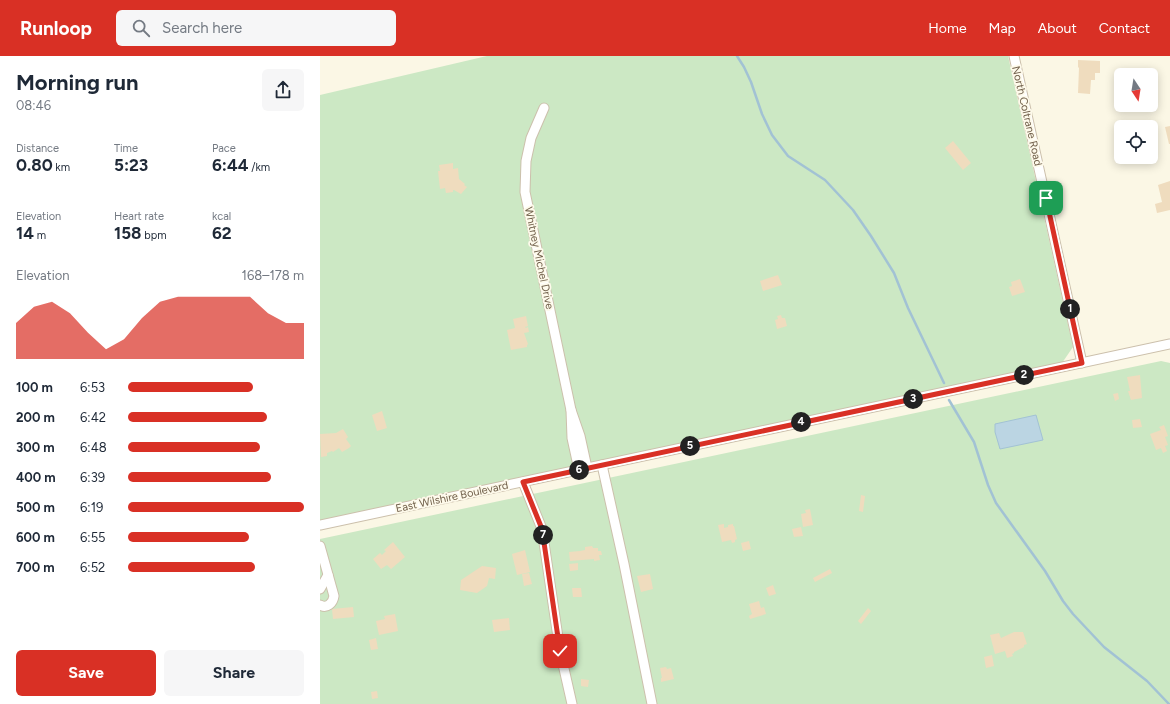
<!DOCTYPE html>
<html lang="en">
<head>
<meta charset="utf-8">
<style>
	:root { --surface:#fff; --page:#f6f6f7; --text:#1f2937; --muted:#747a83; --accent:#d93025 }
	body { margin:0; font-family:Figtree,sans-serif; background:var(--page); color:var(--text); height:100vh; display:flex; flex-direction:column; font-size:15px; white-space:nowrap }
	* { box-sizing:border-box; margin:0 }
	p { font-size:13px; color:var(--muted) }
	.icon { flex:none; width:22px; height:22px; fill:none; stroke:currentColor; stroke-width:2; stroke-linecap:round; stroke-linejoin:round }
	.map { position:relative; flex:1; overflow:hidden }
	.details { display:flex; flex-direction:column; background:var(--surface); width:320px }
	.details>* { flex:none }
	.needle { width:26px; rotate:168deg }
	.buttons { position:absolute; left:794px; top:12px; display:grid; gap:8px }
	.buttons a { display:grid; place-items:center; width:44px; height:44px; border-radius:6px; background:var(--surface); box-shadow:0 2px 10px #0003; font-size:20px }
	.pin { position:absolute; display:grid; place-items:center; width:34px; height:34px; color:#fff; margin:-17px; border-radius:8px; box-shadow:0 2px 6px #0006 }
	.km { position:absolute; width:20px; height:20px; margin:-10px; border-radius:50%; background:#222; color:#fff; font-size:11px; line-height:20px; text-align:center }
	.round { display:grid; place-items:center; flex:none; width:42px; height:42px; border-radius:6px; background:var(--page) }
	.summary { display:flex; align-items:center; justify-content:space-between; height:68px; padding:0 16px }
	h1 { font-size:22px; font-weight:700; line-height:30px }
	.metrics { display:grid; grid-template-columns:repeat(3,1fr); gap:6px; height:68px; padding:4px 16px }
	.metrics div { display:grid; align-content:center }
	.metrics b { font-size:17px; font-weight:700 }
	.metrics small { font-size:11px; font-weight:400 }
	.metrics p { font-size:11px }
	.chart { height:112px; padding:8px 16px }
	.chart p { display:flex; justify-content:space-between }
	.chart svg { width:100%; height:72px; margin-top:4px; fill:var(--accent); opacity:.7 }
	.action { display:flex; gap:8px; margin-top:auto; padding:8px 16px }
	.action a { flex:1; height:46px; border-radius:6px; background:var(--accent); color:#fff; font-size:16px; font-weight:700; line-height:46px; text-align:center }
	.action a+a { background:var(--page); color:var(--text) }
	ul { padding:0 16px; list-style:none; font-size:13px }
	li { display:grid; grid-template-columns:64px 48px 1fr; align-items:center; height:30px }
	li i { height:10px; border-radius:5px; background:var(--accent) }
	header { display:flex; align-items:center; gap:24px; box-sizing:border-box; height:56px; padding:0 20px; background:var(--accent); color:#fff }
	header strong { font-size:19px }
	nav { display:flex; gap:22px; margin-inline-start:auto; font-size:14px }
	.search { width:280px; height:36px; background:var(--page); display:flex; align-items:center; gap:10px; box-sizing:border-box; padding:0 14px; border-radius:6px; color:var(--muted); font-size:15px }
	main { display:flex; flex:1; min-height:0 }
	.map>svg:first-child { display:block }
	.green { fill:#cce8c4 }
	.water { fill:#bbd5e3; stroke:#a2c2d4 }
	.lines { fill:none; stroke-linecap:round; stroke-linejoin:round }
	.stream { stroke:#a2c2d4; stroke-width:2.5 }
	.building { fill:#efdcbe }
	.minor-casing { stroke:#ccc0ac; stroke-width:11 }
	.minor { stroke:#fff; stroke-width:9 }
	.route-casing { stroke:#fff; stroke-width:8 }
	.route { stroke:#d93025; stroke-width:5 }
	.labels { text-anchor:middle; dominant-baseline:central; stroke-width:3.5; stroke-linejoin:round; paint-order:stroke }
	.street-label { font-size:11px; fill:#72614c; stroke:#fefaeb }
</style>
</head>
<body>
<header>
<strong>Runloop</strong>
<div class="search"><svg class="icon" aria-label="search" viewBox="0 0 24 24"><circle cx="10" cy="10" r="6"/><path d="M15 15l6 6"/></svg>Search here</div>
<nav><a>Home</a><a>Map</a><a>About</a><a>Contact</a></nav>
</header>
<main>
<section class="details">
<div class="summary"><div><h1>Morning run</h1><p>08:46</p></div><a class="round"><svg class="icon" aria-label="share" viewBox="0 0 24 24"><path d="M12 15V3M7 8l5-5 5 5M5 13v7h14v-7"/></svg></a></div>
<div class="metrics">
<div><p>Distance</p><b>0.80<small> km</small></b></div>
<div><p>Time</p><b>5:23</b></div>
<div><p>Pace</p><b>6:44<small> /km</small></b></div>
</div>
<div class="metrics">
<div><p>Elevation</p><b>14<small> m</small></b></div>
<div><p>Heart rate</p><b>158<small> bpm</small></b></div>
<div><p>kcal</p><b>62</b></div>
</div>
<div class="chart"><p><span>Elevation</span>168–178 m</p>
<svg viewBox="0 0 160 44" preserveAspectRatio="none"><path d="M0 44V22L10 12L20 9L30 16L40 28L50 38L60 32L70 19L80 9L90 6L100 6L110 6L120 6L130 6L140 16L150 22L160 22V44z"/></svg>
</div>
<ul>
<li><b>100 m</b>6:53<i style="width:71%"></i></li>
<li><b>200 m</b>6:42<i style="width:79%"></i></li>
<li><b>300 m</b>6:48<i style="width:75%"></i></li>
<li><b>400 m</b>6:39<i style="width:81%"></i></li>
<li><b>500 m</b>6:19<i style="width:100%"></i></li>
<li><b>600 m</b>6:55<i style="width:69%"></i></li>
<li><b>700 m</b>6:52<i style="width:72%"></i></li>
</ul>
<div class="action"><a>Save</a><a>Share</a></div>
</section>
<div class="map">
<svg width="850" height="648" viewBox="0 0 850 648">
	<rect width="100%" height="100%" fill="#fbf7e5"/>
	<g class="green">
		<polygon points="167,0 688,0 753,291 742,307 0,465 0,39"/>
		<polygon points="841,305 850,307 850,648 0,648 0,483"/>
	</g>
	<polygon class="water" points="716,359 723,384 680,393 675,376 675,368"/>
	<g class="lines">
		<g class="stream">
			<polyline points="417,0 424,11 431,26 442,58 452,79 468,100 505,124 533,154 551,180 574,217 588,252 624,327"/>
			<polyline points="629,344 654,386 668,429 676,447 725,515 743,545 753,558 784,591 827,625 849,648"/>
		</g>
	</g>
	<g class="building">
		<polygon points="758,4 780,5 780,17 775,17 775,24 771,24 770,38 758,37 759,12 758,11"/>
		<polygon points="850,70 850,88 849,88 845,71"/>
		<polygon points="633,85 651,107 643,114 625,92"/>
		<polygon points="133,107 133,113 138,112 139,123 145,128 144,129 147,131 141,138 134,134 133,134 133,136 126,137 125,132 120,133 118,115 120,115 119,109"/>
		<polygon points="850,125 850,154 837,157 835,148 842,146 838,129"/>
		<polygon points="458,219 462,229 443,235 440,225"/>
		<polygon points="700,223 705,236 692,240 689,231 692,230 691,226"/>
		<polygon points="461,259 462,262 465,262 467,270 457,273 455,264 458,263 457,260"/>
		<polygon points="206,260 208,270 205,271 206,272 208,271 209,276 204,277 208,288 207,289 207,291 191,294 187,274 195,272 193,263"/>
		<polygon points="820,319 822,342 811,344 808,335 810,335 807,321"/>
		<polygon points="798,337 799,343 795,345 793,338"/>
		<polygon points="62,355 67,372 57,375 52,359"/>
		<polygon points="820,363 822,371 813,372 812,364"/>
		<polygon points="844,369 848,380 845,381 848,389 845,390 847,395 843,397 841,392 836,394 830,378 841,374 839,371"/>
		<polygon points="23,373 28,381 26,383 31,390 29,392 22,396 19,392 13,396 12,395 7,397 7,400 1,401 0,378 16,377"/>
		<polygon points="541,439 545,440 543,456 539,455"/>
		<polygon points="490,453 493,469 483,471 481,458 486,457 485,454"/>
		<polygon points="404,468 404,472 408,471 408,469 413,468 413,470 414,470 417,483 415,484 415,486 412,487 411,484 402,486 398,469"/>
		<polygon points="481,471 483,480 474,481 472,473"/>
		<polygon points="429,485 431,493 423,495 421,487"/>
		<polygon points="73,486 85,501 71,513 67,509 61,513 53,503 60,497 62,499 66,495 64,494"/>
		<polygon points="272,490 273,492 278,492 278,495 281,495 282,499 279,499 280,504 274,505 274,503 250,505 249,496 260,495 265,494 265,491"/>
		<polygon points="205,494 210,516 197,519 192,498"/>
		<polygon points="258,507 258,514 250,515 249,508"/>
		<polygon points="162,510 176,512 175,523 169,522 167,530 157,537 140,534 141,524"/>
		<polygon points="510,513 512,517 495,526 493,522"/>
		<polygon points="209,517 212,528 204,530 202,518"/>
		<polygon points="330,518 333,533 321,536 317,520"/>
		<polygon points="453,529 456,538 449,540 446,532"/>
		<polygon points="252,532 261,532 262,541 253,541"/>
		<polygon points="439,545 441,552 444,551 446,558 430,563 429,560 432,558 429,548"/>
		<polygon points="33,551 34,561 13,563 12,553"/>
		<polygon points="548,552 551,555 541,568 538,565"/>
		<polygon points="75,558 78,575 59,579 56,565 65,563 64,560"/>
		<polygon points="189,562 190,574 174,576 172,564"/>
		<polygon points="694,576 703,576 707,588 704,589 704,591 694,596 694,597 692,598 693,600 687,602 685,595 675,598 670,579 679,577 681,582"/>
		<polygon points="56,582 58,593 51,594 49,584"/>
		<polygon points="672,599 674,610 666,612 664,601"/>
		<polygon points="346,611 347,613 351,612 354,623 341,626 341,622 342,622 340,612"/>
		<polygon points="261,623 269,624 268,631 261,630"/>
		<polygon points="57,635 58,642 52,643 51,636"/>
	</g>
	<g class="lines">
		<defs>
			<g id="minor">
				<polyline points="694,0 762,307"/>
				<polyline points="224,52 211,82 206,105 205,136 251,354"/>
				<polyline points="282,409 304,508 332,648"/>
				<polyline points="259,414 252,382 251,354 260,380 267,412"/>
				<polyline points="203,426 222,473 240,595 252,648"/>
				<polyline points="0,469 850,288"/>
				<path d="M0 490 14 540C13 547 7 553 0 549"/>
				<polyline points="0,533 8,519"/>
			</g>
		</defs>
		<use href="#minor" class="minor-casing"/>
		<use href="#minor" class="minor"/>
	</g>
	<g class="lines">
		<defs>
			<polyline id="route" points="240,595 222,473 203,426 762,307 726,142"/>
		</defs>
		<use href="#route" class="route-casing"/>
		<use href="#route" class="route"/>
	</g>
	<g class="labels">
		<g class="street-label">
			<text transform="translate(707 60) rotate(77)">North Coltrane Road</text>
			<text transform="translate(219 202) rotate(78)">Whitney Michel Drive</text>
			<text transform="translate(132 441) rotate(-12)">East Wilshire Boulevard</text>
		</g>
	</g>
</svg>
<div class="buttons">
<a><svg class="needle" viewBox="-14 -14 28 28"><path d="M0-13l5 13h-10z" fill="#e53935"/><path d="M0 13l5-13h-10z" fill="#747a83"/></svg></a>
<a><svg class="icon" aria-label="locate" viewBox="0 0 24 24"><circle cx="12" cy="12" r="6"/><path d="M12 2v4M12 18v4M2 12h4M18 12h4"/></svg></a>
</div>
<div class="pin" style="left:726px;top:142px;background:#1e9e55"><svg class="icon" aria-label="arrive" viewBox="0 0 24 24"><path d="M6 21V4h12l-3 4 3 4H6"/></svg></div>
<div class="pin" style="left:240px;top:595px;background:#d93025"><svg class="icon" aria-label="check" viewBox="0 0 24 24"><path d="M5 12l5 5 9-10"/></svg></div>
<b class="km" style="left:750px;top:253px">1</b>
<b class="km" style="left:704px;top:319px">2</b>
<b class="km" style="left:593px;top:343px">3</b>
<b class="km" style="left:481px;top:366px">4</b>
<b class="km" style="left:370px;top:390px">5</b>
<b class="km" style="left:259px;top:414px">6</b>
<b class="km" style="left:223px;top:479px">7</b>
</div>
</main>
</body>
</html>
